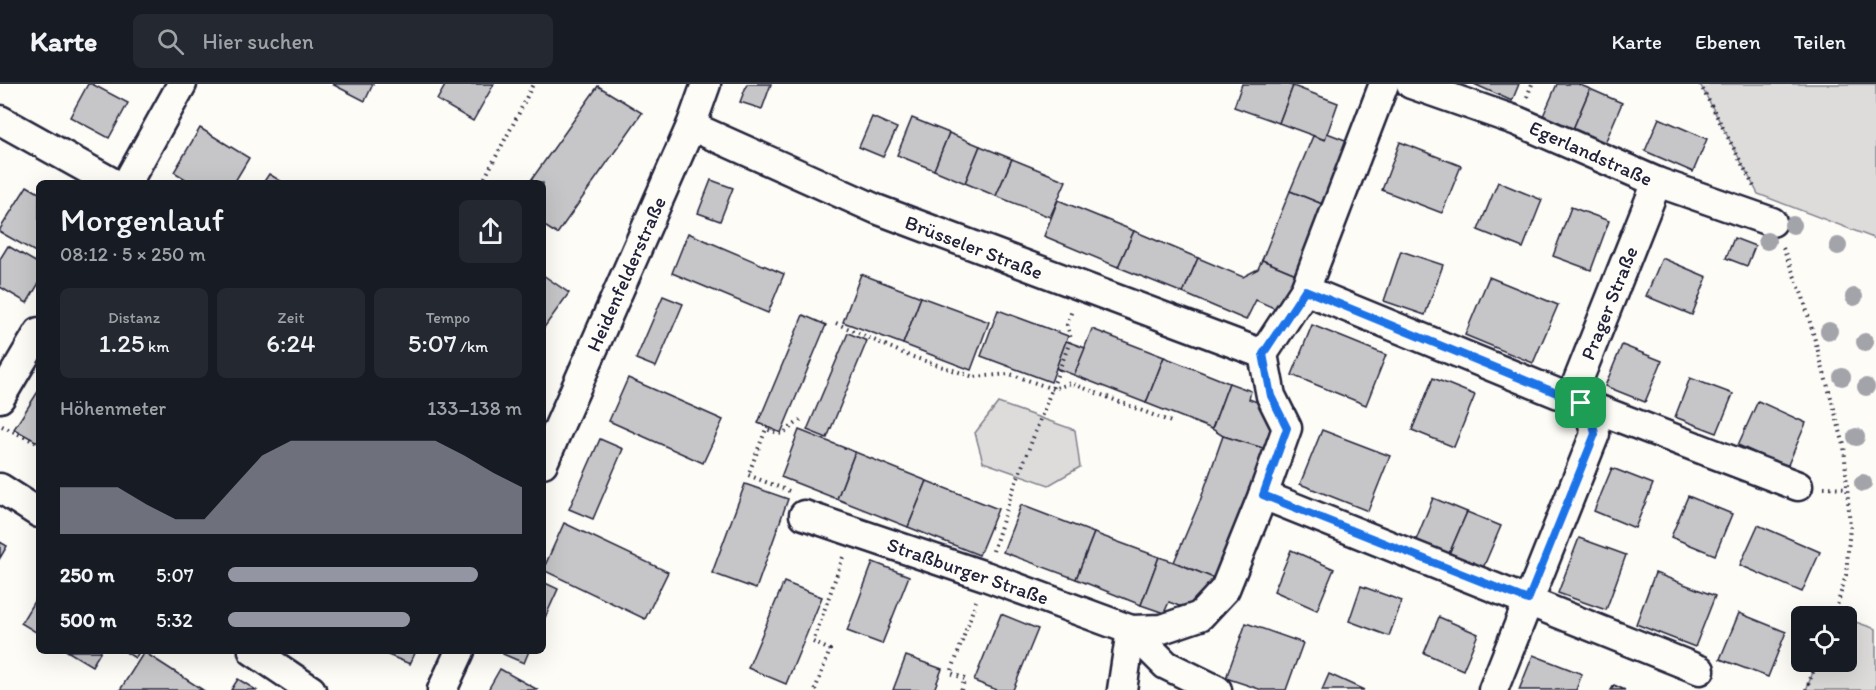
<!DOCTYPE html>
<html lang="de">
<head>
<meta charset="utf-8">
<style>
	:root { --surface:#171b24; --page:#242831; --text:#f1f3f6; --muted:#9ea1a6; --line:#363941; --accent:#9495a2 }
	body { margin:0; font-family:Itim,sans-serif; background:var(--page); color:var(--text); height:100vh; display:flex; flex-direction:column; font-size:22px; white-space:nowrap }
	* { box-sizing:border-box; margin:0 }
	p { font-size:20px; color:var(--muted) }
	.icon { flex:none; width:33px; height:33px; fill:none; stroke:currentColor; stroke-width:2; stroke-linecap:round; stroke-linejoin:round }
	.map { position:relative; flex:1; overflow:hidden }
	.side { position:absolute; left:36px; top:96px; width:510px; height:474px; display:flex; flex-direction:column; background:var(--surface); border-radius:9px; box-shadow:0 6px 24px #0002 }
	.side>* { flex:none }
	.buttons { position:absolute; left:1791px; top:522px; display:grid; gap:12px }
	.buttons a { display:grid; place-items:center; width:66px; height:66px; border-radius:9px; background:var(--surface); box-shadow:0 6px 24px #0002; font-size:30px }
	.pin { position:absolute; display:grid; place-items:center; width:51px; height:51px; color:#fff; margin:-26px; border-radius:12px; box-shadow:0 3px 9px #0006 }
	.round { display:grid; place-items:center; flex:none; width:63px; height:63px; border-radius:9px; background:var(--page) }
	.overview { display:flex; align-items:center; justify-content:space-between; height:102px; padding:0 24px }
	h1 { font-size:33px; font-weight:600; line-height:45px }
	.metrics { display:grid; grid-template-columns:repeat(3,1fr); gap:9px; height:102px; padding:6px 24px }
	.metrics div { display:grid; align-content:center; border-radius:9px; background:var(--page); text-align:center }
	.metrics b { font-size:26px; font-weight:600 }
	.metrics small { font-size:16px; font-weight:400 }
	.metrics p { font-size:16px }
	.chart { height:168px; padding:12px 24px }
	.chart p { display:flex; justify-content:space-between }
	.chart svg { width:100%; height:108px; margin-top:6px; fill:var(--accent); opacity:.7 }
	ul { padding:0 24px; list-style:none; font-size:20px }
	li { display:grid; grid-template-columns:96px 72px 1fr; align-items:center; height:45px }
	li i { height:15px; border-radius:8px; background:var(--accent) }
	header { display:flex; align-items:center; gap:36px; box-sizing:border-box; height:84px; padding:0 30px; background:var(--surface); border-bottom:2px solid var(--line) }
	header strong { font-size:28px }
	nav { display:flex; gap:33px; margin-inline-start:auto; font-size:21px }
	.search { width:420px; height:54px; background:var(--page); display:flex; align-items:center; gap:15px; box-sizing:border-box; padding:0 21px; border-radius:9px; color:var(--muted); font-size:22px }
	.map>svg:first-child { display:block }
	.green { fill:#dddcdb; stroke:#807f8b; stroke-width:1.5 }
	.building { fill:#c6c6c8; stroke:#22223b; stroke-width:1.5 }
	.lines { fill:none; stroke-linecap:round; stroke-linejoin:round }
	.street-casing { stroke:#22223b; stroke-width:33 }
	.path { stroke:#22223b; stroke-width:4; stroke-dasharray:1.5 4.5; stroke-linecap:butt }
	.street { stroke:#fdfcf7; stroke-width:28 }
	.tree { fill:#a3a3aa }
	.route-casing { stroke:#fff; stroke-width:12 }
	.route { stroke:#1a73e8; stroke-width:8 }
	.labels { text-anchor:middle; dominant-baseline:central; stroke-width:5; stroke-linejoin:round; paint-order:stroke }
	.street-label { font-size:20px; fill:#22223b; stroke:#fdfcf7 }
</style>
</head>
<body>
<header>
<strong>Karte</strong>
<div class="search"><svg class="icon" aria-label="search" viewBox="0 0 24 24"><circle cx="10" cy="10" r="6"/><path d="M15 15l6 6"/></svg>Hier suchen</div>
<nav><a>Karte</a><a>Ebenen</a><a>Teilen</a></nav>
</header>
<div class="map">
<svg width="1876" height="606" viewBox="0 0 1876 606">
	<rect width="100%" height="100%" fill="#fdfcf7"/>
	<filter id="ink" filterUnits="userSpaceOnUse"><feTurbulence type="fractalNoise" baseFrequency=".0167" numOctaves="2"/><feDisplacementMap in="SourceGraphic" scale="12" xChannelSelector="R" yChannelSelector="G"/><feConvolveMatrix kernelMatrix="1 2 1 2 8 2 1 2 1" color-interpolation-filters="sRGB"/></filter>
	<g filter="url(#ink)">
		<g class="green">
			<polygon points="1700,0 1876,0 1876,155 1758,110"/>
			<polygon points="998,319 1075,346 1080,383 1049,401 983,378 975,349"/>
			<polygon points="1847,535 1876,545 1876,606 1806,606 1817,578 1846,578"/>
		</g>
		<g class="building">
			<polygon points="88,0 92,0 128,19 109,54 70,33"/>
			<polygon points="332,0 373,0 365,17"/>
			<polygon points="446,0 494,0 473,37 437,16"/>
			<polygon points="747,0 771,0 762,25 740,18"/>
			<polygon points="1242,0 1287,0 1293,2 1279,39 1234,23"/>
			<polygon points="1474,0 1519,0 1512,17"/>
			<polygon points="1557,0 1578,0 1590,5 1573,45 1543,32"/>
			<polygon points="598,2 642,29 557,150 543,141 543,99 529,99"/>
			<polygon points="1293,2 1338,19 1325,56 1279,39"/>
			<polygon points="1590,5 1622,19 1605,59 1573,45"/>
			<polygon points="872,33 897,44 883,73 859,63"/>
			<polygon points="912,34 949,49 934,86 897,71"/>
			<polygon points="1659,34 1707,55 1693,88 1645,67"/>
			<polygon points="200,44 249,74 234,99 192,99 174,88"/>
			<polygon points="949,49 980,62 965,99 934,86"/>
			<polygon points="1327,49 1353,59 1327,122 1290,107 1313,52 1325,56"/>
			<polygon points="1400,58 1461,82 1442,129 1382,106"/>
			<polygon points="980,62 1012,75 996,112 965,99"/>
			<polygon points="1012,75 1066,97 1050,133 996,112"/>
			<polygon points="269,90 284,99 263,99"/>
			<polygon points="711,96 733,104 720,137 698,129"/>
			<polygon points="1498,98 1542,116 1523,164 1478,146"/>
			<polygon points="27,102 39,109 39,170 0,148 0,145"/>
			<polygon points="1290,107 1327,122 1298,191 1262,176"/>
			<polygon points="1058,116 1134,147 1118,183 1044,152"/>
			<polygon points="1571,123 1609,137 1591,186 1553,172"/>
			<polygon points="1134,147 1198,174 1183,209 1118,183"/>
			<polygon points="688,149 784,190 768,229 672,189"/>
			<polygon points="1734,154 1755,162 1747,182 1726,174"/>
			<polygon points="8,162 39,180 39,199 27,219 0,203 0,175"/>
			<polygon points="1401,167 1443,181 1425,231 1384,217"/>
			<polygon points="1198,174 1243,193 1258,185 1262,176 1298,191 1283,228 1256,216 1246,236 1183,209"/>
			<polygon points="1662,174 1707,193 1692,231 1646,212"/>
			<polygon points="861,190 921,213 903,260 843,238"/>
			<polygon points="543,191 569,209 543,245"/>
			<polygon points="1489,193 1558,221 1533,279 1465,251"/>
			<polygon points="663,212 683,220 656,283 636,275"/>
			<polygon points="921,213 989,238 971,286 903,260"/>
			<polygon points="998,226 1068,252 1051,298 981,272"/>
			<polygon points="803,231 826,241 781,349 758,339"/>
			<polygon points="1312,241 1386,271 1366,321 1292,291"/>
			<polygon points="1092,245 1164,273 1146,319 1074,291"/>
			<polygon points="848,249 867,257 827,354 807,346"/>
			<polygon points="1066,257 1085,264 1074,291 1056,284"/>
			<polygon points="1622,261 1662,277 1645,318 1605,302"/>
			<polygon points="1164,273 1229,299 1212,345 1146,319"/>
			<polygon points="628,294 723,336 703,379 609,337"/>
			<polygon points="1433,294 1475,311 1454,363 1412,346"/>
			<polygon points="1690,294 1733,310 1717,349 1675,333"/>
			<polygon points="1229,299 1251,307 1249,315 1260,319 1269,335 1272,349 1266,365 1223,352 1212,345"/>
			<polygon points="39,306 39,359 14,345"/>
			<polygon points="1758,317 1806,339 1787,383 1738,361"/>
			<polygon points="799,346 855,368 837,415 781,393"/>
			<polygon points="1322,346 1390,372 1368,427 1300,400"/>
			<polygon points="1223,352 1266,365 1216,495 1174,478 1200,417"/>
			<polygon points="600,355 623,365 593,435 569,425"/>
			<polygon points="855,368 927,397 908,443 837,415"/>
			<polygon points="1612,384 1653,400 1635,444 1594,427"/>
			<polygon points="927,397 998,425 979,471 908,443"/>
			<polygon points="745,400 788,415 756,505 712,489"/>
			<polygon points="1688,412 1732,430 1715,471 1671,453"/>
			<polygon points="1433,414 1467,428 1449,470 1416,456"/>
			<polygon points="1021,421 1094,449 1076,495 1003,468"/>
			<polygon points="1467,428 1501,442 1483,484 1449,470"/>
			<polygon points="564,439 668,488 645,535 543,486"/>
			<polygon points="1758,441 1820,468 1802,508 1740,481"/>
			<polygon points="1094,449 1159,473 1141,521 1076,495"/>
			<polygon points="1579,454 1626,471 1606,526 1558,509"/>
			<polygon points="0,458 7,462 0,474"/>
			<polygon points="1291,466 1334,485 1317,526 1274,507"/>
			<polygon points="1159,473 1174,478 1216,495 1196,520 1179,522 1169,518 1164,529 1141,521"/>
			<polygon points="873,478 909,492 882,560 847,547"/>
			<polygon points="1655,489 1715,512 1695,563 1636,540"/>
			<polygon points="543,498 558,505 543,538"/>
			<polygon points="784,498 822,513 786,600 748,584"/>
			<polygon points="1361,502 1402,517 1389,552 1349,537"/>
			<polygon points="39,509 39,550 21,539"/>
			<polygon points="1739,529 1786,548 1768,593 1720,575"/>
			<polygon points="1001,530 1038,545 1013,606 997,606 974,597"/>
			<polygon points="1439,533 1478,550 1463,586 1424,569"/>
			<polygon points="1246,539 1303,559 1286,606 1262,606 1226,594"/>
			<polygon points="67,567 101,567 92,582"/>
			<polygon points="124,567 140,567 135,574"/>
			<polygon points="378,567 416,567 410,580"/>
			<polygon points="504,567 529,567 524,579 503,570"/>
			<polygon points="144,568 203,606 120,606"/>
			<polygon points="1533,571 1582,590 1576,606 1519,606"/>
			<polygon points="906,572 942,585 934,606 893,606"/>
			<polygon points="500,585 538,606 488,606"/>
			<polygon points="1329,590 1364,606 1322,606"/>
			<polygon points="238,595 256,606 231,606"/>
			<polygon points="1614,601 1625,606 1611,606"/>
		</g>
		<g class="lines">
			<defs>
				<g id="street">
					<polyline points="1411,0 1517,37 1657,98 1772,138"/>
					<polyline points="0,36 113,99"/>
					<polyline points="691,42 876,125 1263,270"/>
					<polyline points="127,99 182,0"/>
					<polyline points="1305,206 1581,319 1798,402"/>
					<polyline points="0,314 39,248"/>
					<polyline points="543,379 691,42 706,0"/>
					<polyline points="0,404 39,429"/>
					<polyline points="1263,411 1700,586"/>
					<polyline points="804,431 985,492 1131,546 1162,545 1200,532 1225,505 1263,411 1287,344 1271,312 1263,270 1305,206 1384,0"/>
					<polyline points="1131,546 1166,581 1217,606"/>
					<polyline points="253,567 311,606"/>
					<polyline points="442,606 460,567"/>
					<polyline points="1122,606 1131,546"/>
					<polyline points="1493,606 1595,350 1592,335 1581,319 1577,299 1657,98"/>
				</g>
			</defs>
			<use href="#street" class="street-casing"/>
			<g class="path">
				<polyline points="1700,0 1754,103"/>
				<polyline points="1527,13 1532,0"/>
				<polyline points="482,99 518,31 533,0"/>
				<polyline points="1783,164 1803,213 1844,361 1850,443 1846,491 1834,532"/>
				<polyline points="836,239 907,271 974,293 1010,290 1053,305 1071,299 1171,338"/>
				<polyline points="2,342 39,360"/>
				<polyline points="1824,403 1847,404"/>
				<polyline points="789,407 748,391 766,345 782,350 802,335"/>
				<polyline points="993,467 1010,414 1071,255 1067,241 1072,226"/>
				<polyline points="815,606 830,566 813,558 843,473"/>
				<polyline points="961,606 965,595 951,589 976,517"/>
				<polyline points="1806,606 1817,578"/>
			</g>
			<use href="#street" class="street"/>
		</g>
		<g class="tree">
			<circle cx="1793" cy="141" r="9"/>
			<circle cx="1767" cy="157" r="9"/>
			<circle cx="1838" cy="162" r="9"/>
			<circle cx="1854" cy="213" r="9"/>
			<circle cx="1829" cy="247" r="9"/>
			<circle cx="1865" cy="258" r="9"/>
			<circle cx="1842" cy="293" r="9"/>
			<circle cx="1866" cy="303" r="9"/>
			<circle cx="1856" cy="353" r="9"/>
			<circle cx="1863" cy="399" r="9"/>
		</g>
	</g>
	<g class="lines" filter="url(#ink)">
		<defs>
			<polygon id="route" points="1305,206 1581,319 1592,335 1595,350 1528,516 1263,411 1287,344 1271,312 1263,270"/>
		</defs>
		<use href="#route" class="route-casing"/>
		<use href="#route" class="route"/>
	</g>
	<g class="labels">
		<g class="street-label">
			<text transform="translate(1591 69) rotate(24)">Egerlandstraße</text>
			<text transform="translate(974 163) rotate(21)">Brüsseler Straße</text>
			<text transform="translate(626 190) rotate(-66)">Heidenfelderstraße</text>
			<text transform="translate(1609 219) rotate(-68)">Prager Straße</text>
			<text transform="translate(968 487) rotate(19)">Straßburger Straße</text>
		</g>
	</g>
</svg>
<div class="buttons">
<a><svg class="icon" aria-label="locate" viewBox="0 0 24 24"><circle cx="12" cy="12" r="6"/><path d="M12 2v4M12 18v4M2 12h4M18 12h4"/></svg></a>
</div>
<div class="pin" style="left:1581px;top:319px;background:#1e9e55"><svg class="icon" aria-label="arrive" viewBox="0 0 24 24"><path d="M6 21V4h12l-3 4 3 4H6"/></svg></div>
<section class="side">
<div class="overview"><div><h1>Morgenlauf</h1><p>08:12 · 5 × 250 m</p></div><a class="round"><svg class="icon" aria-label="share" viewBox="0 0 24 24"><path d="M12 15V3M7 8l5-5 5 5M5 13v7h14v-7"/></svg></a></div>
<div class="metrics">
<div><p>Distanz</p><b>1.25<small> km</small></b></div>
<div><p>Zeit</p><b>6:24</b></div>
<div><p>Tempo</p><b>5:07<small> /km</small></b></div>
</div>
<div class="chart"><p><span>Höhenmeter</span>133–138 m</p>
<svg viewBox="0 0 160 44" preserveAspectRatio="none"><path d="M0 44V25L10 25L20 25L30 32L40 38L50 38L60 25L70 12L80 6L90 6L100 6L110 6L120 6L130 6L140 12L150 19L160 25V44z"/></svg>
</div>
<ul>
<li><b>250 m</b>5:07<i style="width:85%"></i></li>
<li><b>500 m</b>5:32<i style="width:62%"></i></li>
</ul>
</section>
</div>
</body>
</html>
